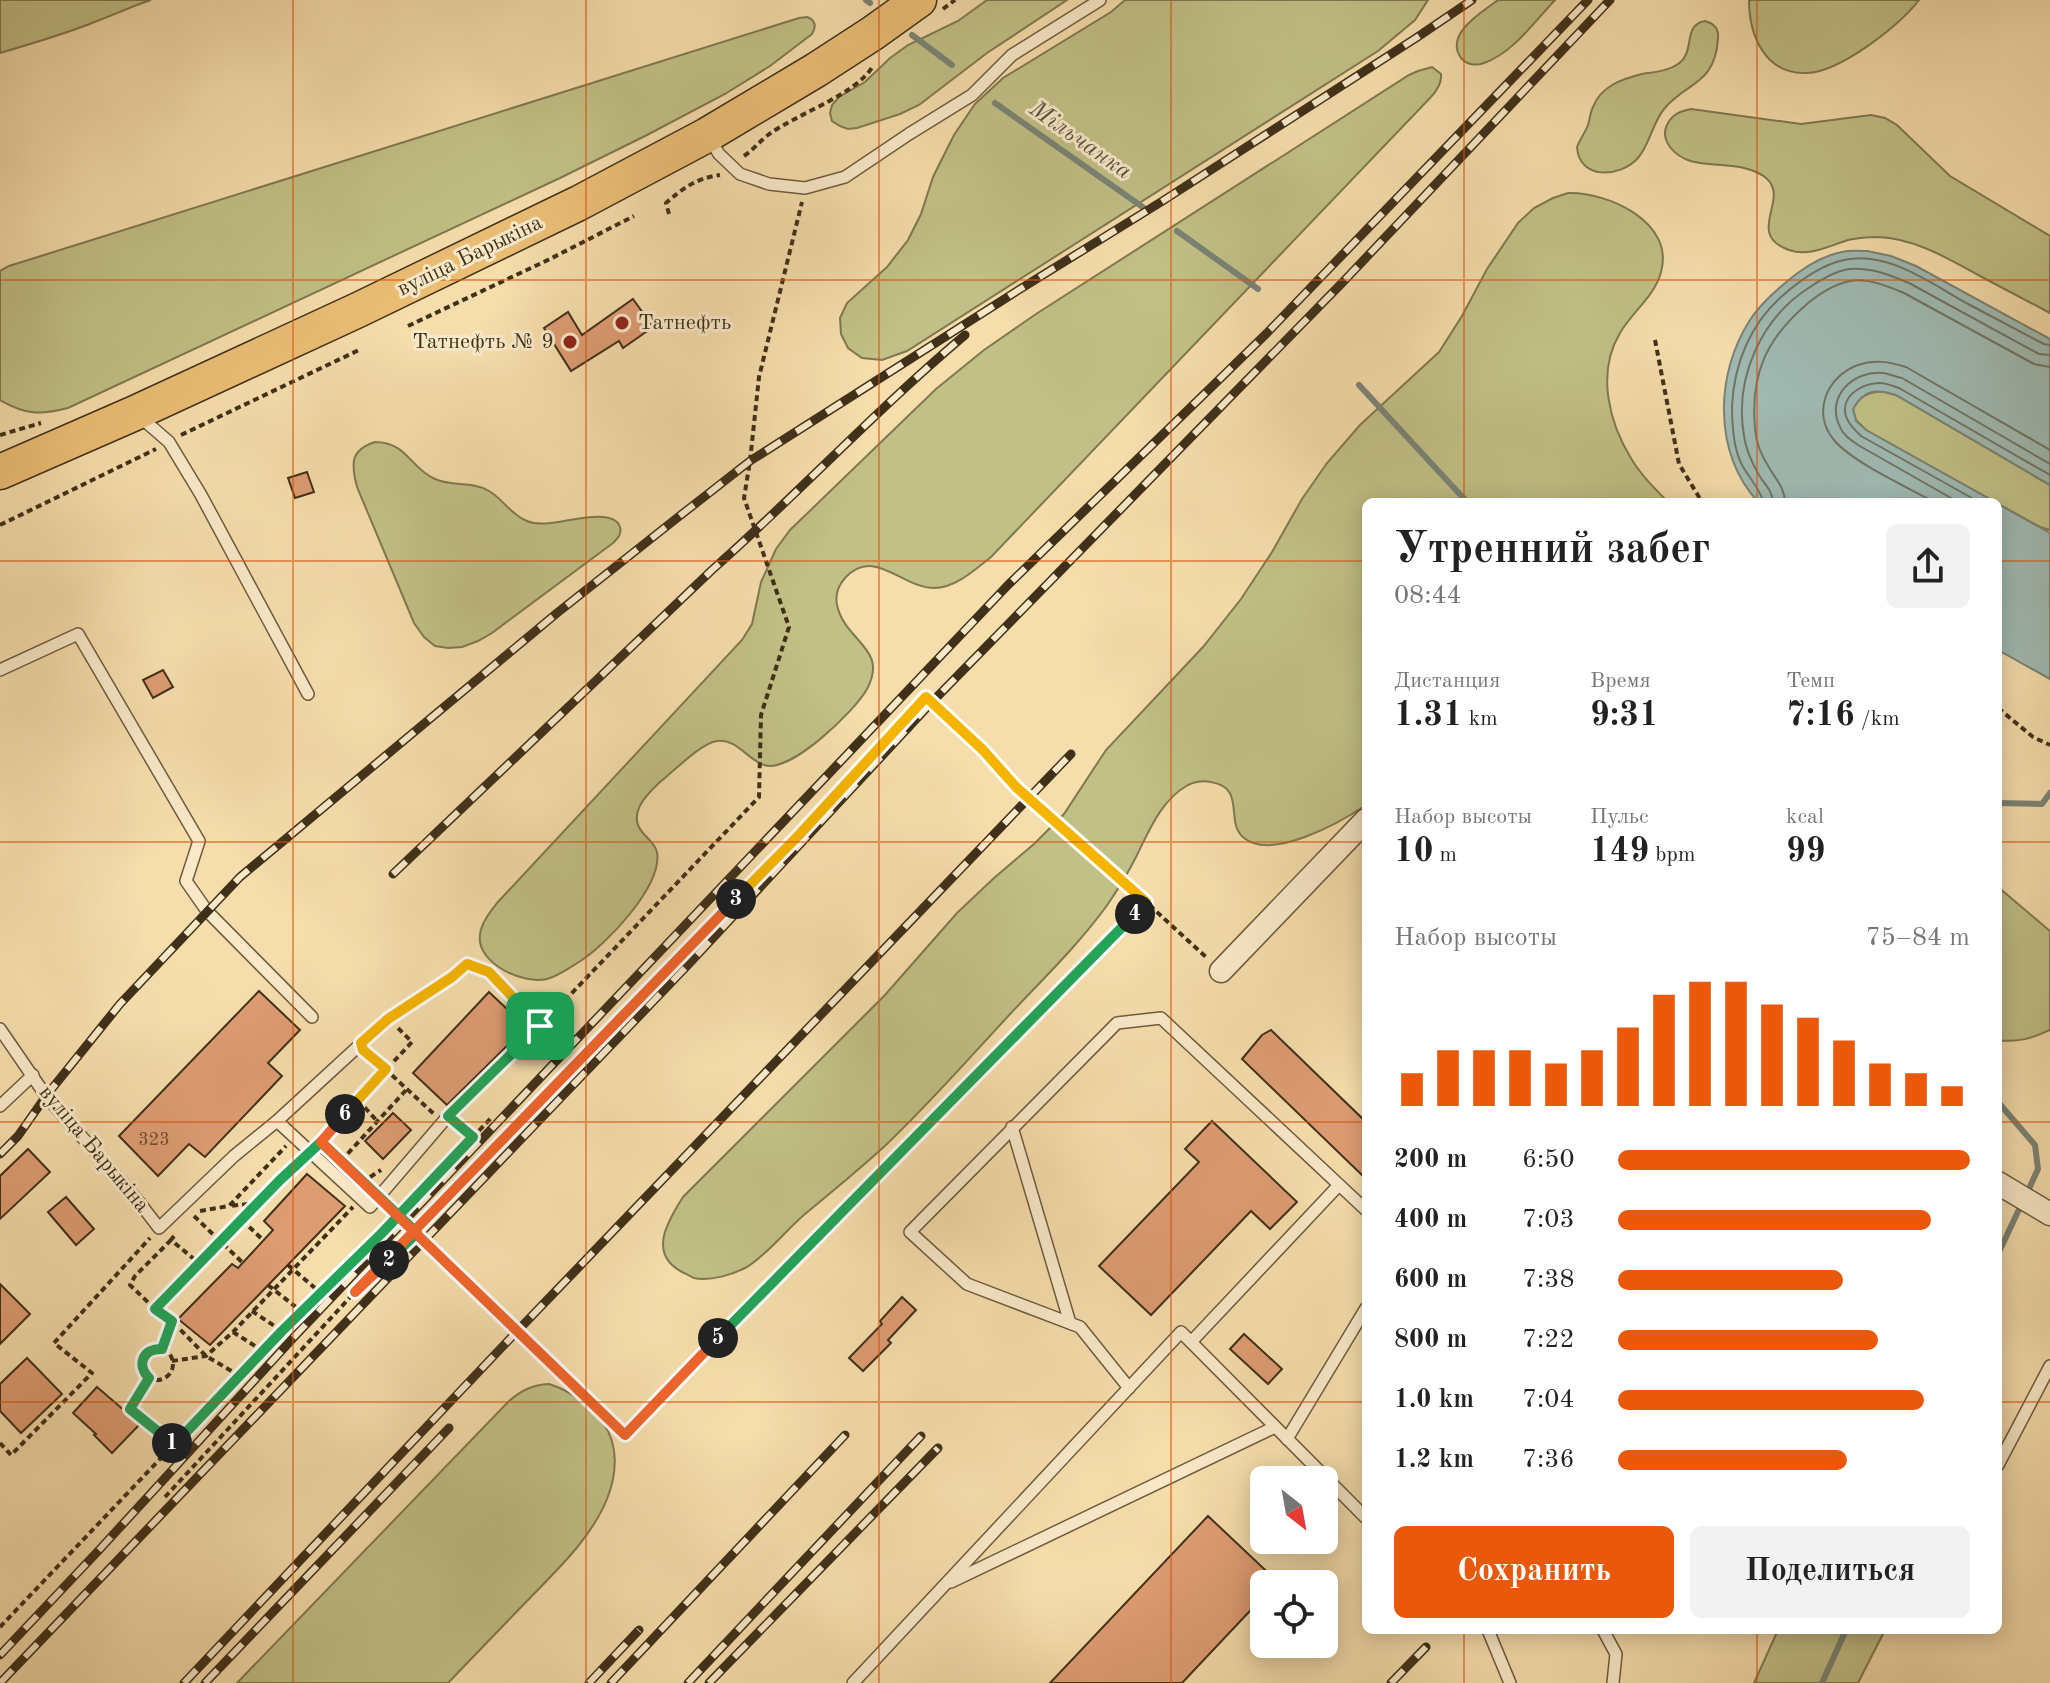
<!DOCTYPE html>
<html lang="ru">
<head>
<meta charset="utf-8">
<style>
	:root { --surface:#fff; --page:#f2f2f2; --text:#222; --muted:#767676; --accent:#ea580c }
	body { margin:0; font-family:"Old Standard TT",serif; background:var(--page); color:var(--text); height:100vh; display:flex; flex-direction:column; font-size:30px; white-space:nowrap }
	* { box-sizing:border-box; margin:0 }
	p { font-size:26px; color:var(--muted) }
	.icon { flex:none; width:44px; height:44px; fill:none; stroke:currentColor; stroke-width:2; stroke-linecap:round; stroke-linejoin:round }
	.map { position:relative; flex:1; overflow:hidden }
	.side { position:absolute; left:1362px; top:498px; width:640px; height:1136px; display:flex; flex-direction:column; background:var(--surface); border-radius:12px; box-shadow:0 4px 20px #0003 }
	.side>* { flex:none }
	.needle { width:52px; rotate:149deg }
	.tools { position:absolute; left:1250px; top:1466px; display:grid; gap:16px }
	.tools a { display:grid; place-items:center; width:88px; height:88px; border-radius:12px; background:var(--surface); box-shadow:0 4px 20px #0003; font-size:40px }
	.pin { position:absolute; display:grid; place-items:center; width:68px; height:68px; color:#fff; margin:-34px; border-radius:16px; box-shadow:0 4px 12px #0006 }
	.km { position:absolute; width:40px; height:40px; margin:-20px; border-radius:50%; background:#222; color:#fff; font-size:22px; line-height:40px; text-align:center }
	.round { display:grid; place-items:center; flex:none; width:84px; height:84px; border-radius:12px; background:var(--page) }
	.summary { display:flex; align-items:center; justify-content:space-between; height:136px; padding:0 32px }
	h1 { font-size:44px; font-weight:700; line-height:60px }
	.figures { display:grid; grid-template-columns:repeat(3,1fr); gap:12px; height:136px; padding:8px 32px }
	.figures div { display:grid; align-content:center }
	.figures b { font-size:34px; font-weight:700 }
	.figures small { font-size:22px; font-weight:400 }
	.figures p { font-size:22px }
	.chart { height:224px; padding:16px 32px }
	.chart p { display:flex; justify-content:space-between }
	.chart svg { width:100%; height:144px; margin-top:8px; stroke:var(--accent); stroke-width:6 }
	.action { display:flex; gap:16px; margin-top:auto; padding:16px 32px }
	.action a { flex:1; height:92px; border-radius:12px; background:var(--accent); color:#fff; font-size:32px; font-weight:700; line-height:92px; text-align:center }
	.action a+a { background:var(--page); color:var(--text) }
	ul { padding:0 32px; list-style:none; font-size:26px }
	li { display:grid; grid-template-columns:128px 96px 1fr; align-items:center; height:60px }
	li i { height:20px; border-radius:10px; background:var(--accent) }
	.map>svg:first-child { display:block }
	.green { fill:#c1c086; stroke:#807850; stroke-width:2 }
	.water { fill:#a0bab3; stroke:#7a8375; stroke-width:2 }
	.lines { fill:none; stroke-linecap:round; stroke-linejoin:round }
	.shore { stroke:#707566; stroke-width:2 }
	.stream { stroke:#7a8375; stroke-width:6 }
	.building { fill:#de9c73; stroke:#403019; stroke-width:2 }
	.lane-casing { stroke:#6e5b3e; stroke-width:14 }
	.street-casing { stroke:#6e5b3e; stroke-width:25 }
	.primary-casing { stroke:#403019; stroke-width:37 }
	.path { stroke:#403019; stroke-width:4; stroke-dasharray:6 4; stroke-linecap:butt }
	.lane { stroke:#f9e9c9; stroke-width:11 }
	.street { stroke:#f9e9c9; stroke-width:22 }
	.primary { stroke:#ebbe76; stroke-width:34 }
	.rail-casing { stroke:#403019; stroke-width:9 }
	.rail { stroke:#f9e9c9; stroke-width:6; stroke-dasharray:18; stroke-linecap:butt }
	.path-bridge { stroke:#403019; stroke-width:4; stroke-dasharray:6 4; stroke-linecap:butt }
	.split-1-casing { stroke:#fff; stroke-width:16 }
	.split-2-casing { stroke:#fff; stroke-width:16 }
	.split-3-casing { stroke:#fff; stroke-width:16 }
	.split-4-casing { stroke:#fff; stroke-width:16 }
	.split-5-casing { stroke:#fff; stroke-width:16 }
	.split-6-casing { stroke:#fff; stroke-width:16 }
	.split-7-casing { stroke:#fff; stroke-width:16 }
	.split-1 { stroke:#22a559; stroke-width:10 }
	.split-2 { stroke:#22a559; stroke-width:10 }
	.split-3 { stroke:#f0652b; stroke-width:10 }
	.split-4 { stroke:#f5b400; stroke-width:10 }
	.split-5 { stroke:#22a559; stroke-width:10 }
	.split-6 { stroke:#f0652b; stroke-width:10 }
	.split-7 { stroke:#f5b400; stroke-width:10 }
	.grid { fill:none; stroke:#d7550d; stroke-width:2; stroke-opacity:0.55 }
	.poi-dot { fill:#8f2418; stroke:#f9e9c9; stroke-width:3 }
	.labels { text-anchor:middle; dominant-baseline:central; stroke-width:6; stroke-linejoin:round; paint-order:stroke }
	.number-label { font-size:18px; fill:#684b30 }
	.street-label { font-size:22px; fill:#403019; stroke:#f9e9c9 }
	.poi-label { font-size:22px; fill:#403019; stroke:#f9e9c9; text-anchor:start }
	.water-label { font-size:24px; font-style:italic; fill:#585240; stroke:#f9e9c9 }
</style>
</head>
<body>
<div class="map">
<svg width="2050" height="1683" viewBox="0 0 2050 1683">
	<rect width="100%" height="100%" fill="#f6ddac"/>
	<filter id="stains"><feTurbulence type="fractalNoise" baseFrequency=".0025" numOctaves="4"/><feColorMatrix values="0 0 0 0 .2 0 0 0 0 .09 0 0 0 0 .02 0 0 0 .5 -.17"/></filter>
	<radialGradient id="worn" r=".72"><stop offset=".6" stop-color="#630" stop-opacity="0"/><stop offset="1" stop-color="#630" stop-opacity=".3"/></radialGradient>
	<g class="green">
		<path d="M0 0H151C132 6 116 14 97 21 66 34 33 43 0 53Z"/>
		<polygon points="987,0 1067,0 987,53 919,105 900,114 857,128 848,129 840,126 832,121 830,113 832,105 839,97 865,82 890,58 908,45 958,21"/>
		<polygon points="1125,0 1428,0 1415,20 1378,51 907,351 882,360 862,358 848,348 841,334 840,318 847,303 887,267 908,240 921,214 933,177 954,135 975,104 1003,78 1111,12"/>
		<path d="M1498 0H1555C1535 21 1513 53 1484 63 1476 66 1467 65 1461 58 1444 34 1482 12 1498 0Z"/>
		<path d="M1749 0H1919C1899 26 1840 72 1807 73 1765 75 1749 35 1749 0Z"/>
		<path d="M807 17C815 20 817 26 812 34L770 66 725 94 647 135 560 178 68 408C40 415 26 415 0 400V271L9 266 799 18Z"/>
		<path d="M1705 21C1715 24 1719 29 1718 39 1715 85 1686 82 1664 109 1652 124 1650 144 1638 158 1620 178 1579 180 1577 147 1580 139 1585 133 1588 125 1590 119 1590 113 1593 107 1601 86 1622 79 1642 74 1654 72 1668 71 1678 64 1696 52 1682 25 1705 21Z"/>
		<path d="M1432 67 1441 74C1442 84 1437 91 1430 98L991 557C975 570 955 588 934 588 902 588 874 546 845 578 838 586 835 595 837 605 845 642 889 648 867 689 855 711 790 774 764 765 748 760 736 738 717 741 701 743 673 772 659 783 645 796 627 815 643 833 648 839 655 844 657 852 663 886 605 946 579 962 569 968 558 976 547 979 523 985 476 963 480 935 481 923 490 912 497 903L742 640 752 624 761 582 776 549 790 530 936 389 984 350 1036 314 1409 75 1418 71Z"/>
		<path d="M1691 109 1801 124 1871 115 1885 118 1897 125 1950 176 2050 236V313C2027 301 2003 288 1980 276 1949 259 1914 238 1878 237 1868 237 1857 238 1848 240 1829 246 1809 257 1789 250 1744 234 1791 199 1766 178 1758 171 1743 167 1732 166 1711 163 1685 167 1670 147 1665 140 1663 133 1667 125 1672 114 1681 111 1691 109Z"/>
		<path d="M1568 193C1608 192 1675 222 1661 272 1655 296 1632 312 1620 333 1596 373 1609 423 1632 460 1642 476 1655 489 1668 502H1366V805C1341 822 1272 861 1244 838 1224 822 1247 788 1211 782 1202 780 1196 781 1188 785 1161 800 1149 831 1136 857 1128 873 1118 889 1108 904 1080 943 1045 977 1012 1012 971 1056 931 1102 887 1144 861 1168 833 1191 805 1214 785 1231 769 1253 747 1267 734 1274 710 1282 694 1278 691 1277 687 1274 684 1273 647 1255 667 1222 683 1197L885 995 957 913 994 878 1034 844 1064 814 1106 750 1203 647 1241 599 1272 552 1302 499 1327 463 1360 425 1439 352 1462 316 1487 269 1518 223 1534 208 1553 198Z"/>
		<path d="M1881 391 1896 395 2050 485V530L2040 527 1998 504V502H1995L1866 430 1856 420 1853 409C1860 396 1867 393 1881 391Z"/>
		<path d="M375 442C407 442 410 468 435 479 453 487 472 481 489 491 503 499 511 515 527 521 534 524 543 524 551 523 566 522 614 507 620 527 622 534 618 538 613 543L492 633 478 641 462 647 448 648 435 646 424 637 414 623 357 487C351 464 350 450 375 442Z"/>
		<path d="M1998 887 2050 931V1030C2033 1038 2017 1043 1998 1040Z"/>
		<path d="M549 1384C571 1391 589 1405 603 1423 619 1445 617 1474 607 1499 591 1539 554 1573 524 1604 499 1630 473 1657 448 1683H237L509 1401C522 1390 532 1385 549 1384Z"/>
		<polygon points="1778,1630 1885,1630 1858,1683 1754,1683"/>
	</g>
	<g class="water">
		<path d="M1867 251 1891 256 1916 266 2050 339V485L1896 395C1876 389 1864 389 1853 409L1856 421 1866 430 1995 502H1758C1713 452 1715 374 1750 320 1759 306 1772 294 1784 284 1800 270 1821 256 1842 252 1850 250 1859 251 1867 251Z"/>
		<polygon points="1998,504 2050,533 2050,679 1998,650"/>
	</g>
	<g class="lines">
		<g class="shore">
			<path d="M1763 502C1762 492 1748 476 1742 465 1733 448 1732 425 1732 406 1734 364 1750 325 1781 297 1799 281 1820 265 1844 260 1887 250 1932 284 1968 304 1993 317 2018 331 2044 344L2050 345"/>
			<path d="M1773 502C1772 490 1765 485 1759 475 1752 463 1746 450 1744 436 1734 378 1761 318 1810 287 1822 279 1835 271 1849 269 1871 267 1890 275 1909 283L2039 354 2050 355"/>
			<path d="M1785 502C1784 487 1777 481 1770 469 1762 457 1756 444 1755 429 1750 375 1766 339 1807 304 1819 294 1835 284 1850 281 1869 278 1887 286 1904 293L2034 364 2050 367"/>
			<path d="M1934 502C1907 487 1852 462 1834 440 1811 413 1827 376 1858 365 1875 359 1890 362 1906 367L2050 450"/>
			<path d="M1958 502 1858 445C1851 440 1843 435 1840 427 1825 397 1853 370 1883 373 1890 374 1896 377 1902 378L2050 464"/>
			<path d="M1979 502 1861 436C1854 429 1844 420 1845 408 1846 392 1866 383 1880 383 1886 383 1893 386 1899 388L2050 475"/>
		</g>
		<g class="stream">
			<polyline points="866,0 870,3"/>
			<polyline points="912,35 952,65"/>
			<polyline points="995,103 1144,208"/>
			<polyline points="1177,231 1258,289"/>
			<polyline points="1359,385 1467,502"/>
			<polyline points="1998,803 2042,804 2050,793"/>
			<polyline points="1998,1102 2035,1145 2038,1169 2027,1193"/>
			<polyline points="1998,1254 2022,1203"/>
			<polyline points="1822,1683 1846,1630"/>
		</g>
	</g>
	<g class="building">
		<polygon points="633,299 653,327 623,348 619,341 571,371 544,328 568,312 582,335"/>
		<polygon points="307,472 314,492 295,498 288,478"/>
		<polygon points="163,670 173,687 153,698 143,680"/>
		<polygon points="259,991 300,1030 268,1063 282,1076 205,1157 189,1144 158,1176 119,1136"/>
		<polygon points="489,992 526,1027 447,1105 413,1073"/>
		<polygon points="1271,1030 1366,1122 1366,1179 1242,1059 1262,1035"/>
		<polygon points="393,1113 411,1130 383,1159 365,1141"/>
		<polygon points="1212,1121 1297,1202 1270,1229 1251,1211 1151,1315 1099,1266 1199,1162 1185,1149"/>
		<polygon points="28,1149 50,1172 0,1219 0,1176"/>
		<polygon points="307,1174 345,1206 210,1345 178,1319 232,1264 238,1268 273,1230 264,1221"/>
		<polygon points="66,1197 94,1229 76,1245 48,1212"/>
		<polygon points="0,1284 30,1314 0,1344"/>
		<polygon points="902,1297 916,1310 888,1340 891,1343 863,1371 849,1358 882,1324 880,1321"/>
		<polygon points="1244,1334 1282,1369 1268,1384 1230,1349"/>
		<polygon points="27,1358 62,1394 21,1433 0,1411 0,1384"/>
		<polygon points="97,1387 140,1424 112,1453 94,1435 96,1434 73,1413"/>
		<polygon points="1208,1516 1280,1584 1264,1584 1264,1596 1182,1683 1050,1683"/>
	</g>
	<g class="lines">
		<defs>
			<g id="lane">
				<polyline points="709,138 719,154 740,174 769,184 805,188 845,177 909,134 972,95 1012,55 1100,0"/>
				<polyline points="139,416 169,442 201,495 308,694"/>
				<polyline points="0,670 78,634 199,841 186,881 207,911 312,1017"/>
				<polyline points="0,1029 46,1096 139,1202 159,1228 234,1156 277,1121 388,1019 452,977 467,964 489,972 540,1026 448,1116 370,1207 277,1121"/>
				<polyline points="0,1106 33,1075"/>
				<polyline points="1012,1127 1070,1323"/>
				<polyline points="1191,1342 1339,1185"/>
				<polyline points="1129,1388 1080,1327 967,1284 910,1232 1117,1023 1161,1018 1366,1210"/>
				<polyline points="1287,1439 1366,1308"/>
				<polyline points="1998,1465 2050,1366"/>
				<polyline points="951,1582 1275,1427"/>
				<polyline points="1488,1630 1510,1683"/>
				<polyline points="1603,1630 1616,1654 1613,1683"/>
				<polyline points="853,1683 1181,1332 1366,1518"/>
			</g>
			<g id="street">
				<polyline points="1221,971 1366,820"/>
				<polyline points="1998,1183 2050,1214"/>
			</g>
			<polyline id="primary" points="0,472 135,413 358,310 579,203 707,135 816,70 873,33 919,0"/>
		</defs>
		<use href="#lane" class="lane-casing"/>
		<use href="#street" class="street-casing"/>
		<use href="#primary" class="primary-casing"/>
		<g class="path">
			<polyline points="943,9 955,0"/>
			<path d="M744 156C753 150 759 142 768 135 796 114 856 95 873 66"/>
			<path d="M669 214 666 203C683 188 697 178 720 175"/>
			<polyline points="408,326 550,259 634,216"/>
			<polyline points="1655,340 1679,464 1702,502"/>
			<polyline points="0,435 41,423"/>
			<polyline points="181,435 359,350"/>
			<polyline points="0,525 156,449"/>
			<polyline points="1998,708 2033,737 2050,745"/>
			<polyline points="551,1015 759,797 761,715 789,627 744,498 750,461 759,377 802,202"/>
			<polyline points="370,1055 434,1114"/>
			<polyline points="358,1100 378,1122"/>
			<polyline points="353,1105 412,1042 398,1028"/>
			<polyline points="459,1126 473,1137"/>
			<polyline points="341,1161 407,1089"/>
			<polyline points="363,1184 370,1177 381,1170"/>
			<polyline points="258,1203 229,1206 286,1146"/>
			<polyline points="200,1211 229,1206"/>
			<polyline points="194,1216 243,1263"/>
			<polyline points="242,1220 263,1240"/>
			<polyline points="174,1236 171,1240 200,1264"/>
			<polyline points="288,1265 322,1294"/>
			<polyline points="268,1285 302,1312"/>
			<polyline points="155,1309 130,1285 135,1276 171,1240"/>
			<polyline points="252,1311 282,1331"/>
			<polyline points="233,1332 263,1351"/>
			<circle cx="157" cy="1364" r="16"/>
			<polyline points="162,1349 172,1321"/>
			<polyline points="172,1361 206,1356 233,1332 353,1207"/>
			<polyline points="240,1376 206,1356 172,1321 155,1309 280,1180"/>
			<polyline points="149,1378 130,1409 174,1445"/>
			<polyline points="625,1435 680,1376 1146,902 1206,957"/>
			<polyline points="0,1443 11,1455 92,1373 54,1343 150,1238"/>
			<polyline points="165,1497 355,1292 799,835 926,697 983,750 1016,787 1146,902"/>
			<polyline points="0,1627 282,1331 381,1234 491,1118"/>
		</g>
		<use href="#lane" class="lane"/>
		<use href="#street" class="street"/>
		<use href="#primary" class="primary"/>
		<defs>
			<g id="rail">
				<path d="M393 874 712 570C798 494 877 409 965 335"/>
				<polyline points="0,1154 18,1136 46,1096 120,1004 240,877 557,613 677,518 750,461 1017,291 1161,202 1416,38 1472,0"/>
				<polyline points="0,1655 100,1549 295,1336 1008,585 1267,333 1588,0"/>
				<polyline points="0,1683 687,966 932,702 1342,283 1610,0"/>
				<polyline points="184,1683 504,1345 1071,754"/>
				<polyline points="205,1683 449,1428"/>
				<polyline points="589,1683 639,1630"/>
				<polyline points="611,1683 845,1435"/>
				<polyline points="688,1683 921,1436"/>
				<polyline points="709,1683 938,1448"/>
				<polyline points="1391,1683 1426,1647"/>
			</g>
		</defs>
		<use href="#rail" class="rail-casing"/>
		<use href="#rail" class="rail"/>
		<g class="path-bridge">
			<polyline points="321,1142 625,1435"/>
			<polyline points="280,1180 321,1142 353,1105"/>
		</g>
	</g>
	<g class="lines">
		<defs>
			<polyline id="split-1" points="172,1443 174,1445 282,1331 381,1234 473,1137 448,1116 540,1026"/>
			<path id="split-2" d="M172 1443 130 1409 149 1378C136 1365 143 1348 162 1349L172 1321 155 1309 280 1180 321 1142 417 1233 389 1260"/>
			<polyline id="split-3" points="389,1260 355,1292 736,899"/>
			<polyline id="split-4" points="736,899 799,835 926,697 983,750 1016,787 1146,902 1135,914"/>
			<polyline id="split-5" points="718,1338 1135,914"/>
			<polyline id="split-6" points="345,1114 321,1142 625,1435 718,1338"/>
			<polyline id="split-7" points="345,1114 386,1069 363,1050 361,1043 388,1019 452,977 467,964 489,972 540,1026"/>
		</defs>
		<use href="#split-1" class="split-1-casing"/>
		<use href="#split-2" class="split-2-casing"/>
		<use href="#split-3" class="split-3-casing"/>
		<use href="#split-4" class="split-4-casing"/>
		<use href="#split-5" class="split-5-casing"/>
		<use href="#split-6" class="split-6-casing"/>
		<use href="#split-7" class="split-7-casing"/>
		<use href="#split-1" class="split-1"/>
		<use href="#split-2" class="split-2"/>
		<use href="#split-3" class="split-3"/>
		<use href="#split-4" class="split-4"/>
		<use href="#split-5" class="split-5"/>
		<use href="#split-6" class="split-6"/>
		<use href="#split-7" class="split-7"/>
	</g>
	<path class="grid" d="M293 0V1683M586 0V1683M879 0V1683M1171 0V1683M1464 0V502M1757 0V502M0 280H2050M0 561H1366M1998 561H2050M0 842H1366M1998 842H2050M0 1122H1366M1998 1122H2050M0 1402H1366M1998 1402H2050M1464 1630V1683M1757 1630V1683"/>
	<g class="poi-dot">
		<circle cx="622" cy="323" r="8"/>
		<circle cx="570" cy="342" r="8"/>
	</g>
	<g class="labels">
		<g class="number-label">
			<text x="154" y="1140">323</text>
		</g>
		<g class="street-label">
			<text transform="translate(470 256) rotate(-26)">вуліца Барыкіна</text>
			<text transform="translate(94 1149) rotate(50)">вуліца Барыкіна</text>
		</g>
		<g class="poi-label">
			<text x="638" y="323">Татнефть</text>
			<text x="554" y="342" text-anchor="end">Татнефть № 9</text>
		</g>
		<g class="water-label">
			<text transform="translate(1080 141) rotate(35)">Мільчанка</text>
		</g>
	</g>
	<rect width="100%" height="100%" filter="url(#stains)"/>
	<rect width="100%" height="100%" fill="url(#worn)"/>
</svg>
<div class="tools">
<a><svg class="needle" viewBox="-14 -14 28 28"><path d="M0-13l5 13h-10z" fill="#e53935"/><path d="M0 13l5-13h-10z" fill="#767676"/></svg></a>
<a><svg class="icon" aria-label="locate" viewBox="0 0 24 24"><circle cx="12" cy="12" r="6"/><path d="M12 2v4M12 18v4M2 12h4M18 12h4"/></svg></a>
</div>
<div class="pin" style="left:540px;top:1026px;background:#1e9e55"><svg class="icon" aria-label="arrive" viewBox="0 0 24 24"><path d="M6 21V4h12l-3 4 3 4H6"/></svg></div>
<b class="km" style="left:172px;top:1443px">1</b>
<b class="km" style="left:389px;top:1260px">2</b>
<b class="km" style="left:736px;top:899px">3</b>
<b class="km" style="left:1135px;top:914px">4</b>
<b class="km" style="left:718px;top:1338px">5</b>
<b class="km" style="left:345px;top:1114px">6</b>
<section class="side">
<div class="summary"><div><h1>Утренний забег</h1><p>08:44</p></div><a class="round"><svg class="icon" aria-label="share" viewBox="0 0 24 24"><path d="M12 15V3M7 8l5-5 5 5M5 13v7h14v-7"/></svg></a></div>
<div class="figures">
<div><p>Дистанция</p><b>1.31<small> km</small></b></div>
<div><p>Время</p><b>9:31</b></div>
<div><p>Темп</p><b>7:16<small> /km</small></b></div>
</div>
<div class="figures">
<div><p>Набор высоты</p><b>10<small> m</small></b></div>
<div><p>Пульс</p><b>149<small> bpm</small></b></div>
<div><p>kcal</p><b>99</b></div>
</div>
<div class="chart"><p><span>Набор высоты</span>75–84 m</p>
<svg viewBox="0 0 160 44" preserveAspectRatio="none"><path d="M5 44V34M15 44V27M25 44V27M35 44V27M45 44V31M55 44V27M65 44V20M75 44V10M85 44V6M95 44V6M105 44V13M115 44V17M125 44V24M135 44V31M145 44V34M155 44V38"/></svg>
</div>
<ul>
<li><b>200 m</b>6:50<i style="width:100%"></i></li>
<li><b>400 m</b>7:03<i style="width:89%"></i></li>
<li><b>600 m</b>7:38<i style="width:64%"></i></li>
<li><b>800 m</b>7:22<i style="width:74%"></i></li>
<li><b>1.0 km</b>7:04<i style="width:87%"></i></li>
<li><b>1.2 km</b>7:36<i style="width:65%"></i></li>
</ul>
<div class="action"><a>Сохранить</a><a>Поделиться</a></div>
</section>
</div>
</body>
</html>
